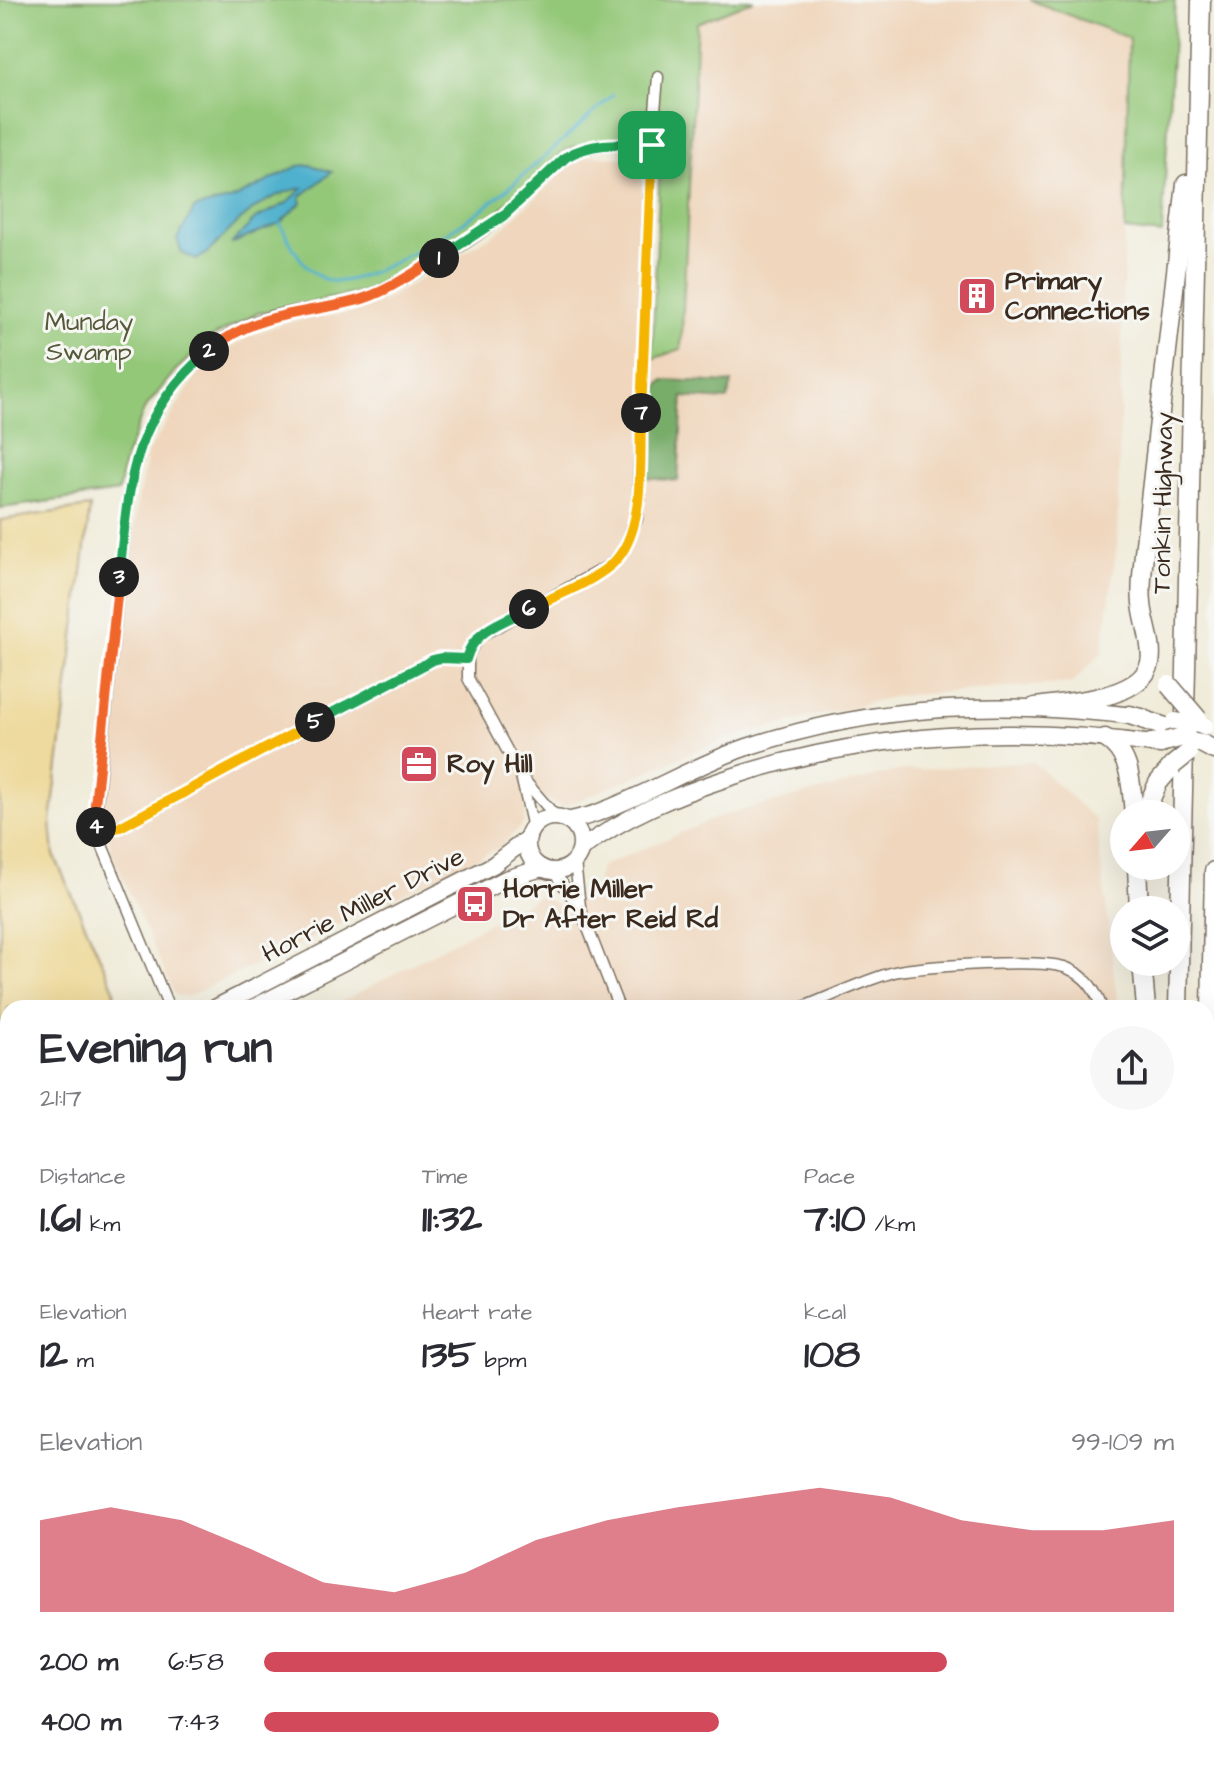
<!DOCTYPE html>
<html lang="en">
<head>
<meta charset="utf-8">
<style>
	:root { --surface:#fff; --page:#f7f7f7; --text:#2b2b33; --muted:#7c7c81; --accent:#d1495b }
	body { margin:0; font-family:"Architects Daughter",sans-serif; background:var(--page); color:var(--text); height:100vh; display:flex; flex-direction:column; font-size:30px; white-space:nowrap }
	* { box-sizing:border-box; margin:0 }
	p { font-size:26px; color:var(--muted) }
	.icon { flex:none; width:44px; height:44px; fill:none; stroke:currentColor; stroke-width:2; stroke-linecap:round; stroke-linejoin:round }
	.map { position:relative; flex:1; overflow:hidden }
	.drawer { position:absolute; left:0px; top:1000px; width:1214px; height:768px; display:flex; flex-direction:column; background:var(--surface); border-radius:24px 24px 0 0; box-shadow:0 8px 32px #0002 }
	.drawer>* { flex:none }
	.needle { width:52px; rotate:242deg }
	.controls { position:absolute; left:1110px; top:800px; display:grid; gap:16px }
	.controls a { display:grid; place-items:center; width:80px; height:80px; border-radius:50%; background:var(--surface); box-shadow:0 8px 32px #0002; font-size:40px }
	.pin { position:absolute; display:grid; place-items:center; width:68px; height:68px; color:#fff; margin:-34px; border-radius:16px; box-shadow:0 4px 12px #0006 }
	.km { position:absolute; width:40px; height:40px; margin:-20px; border-radius:50%; background:#222; color:#fff; font-size:22px; line-height:40px; text-align:center }
	.round { display:grid; place-items:center; flex:none; width:84px; height:84px; border-radius:42px; background:var(--page) }
	.head { display:flex; align-items:center; justify-content:space-between; height:136px; padding:0 40px }
	h1 { font-size:44px; font-weight:700; line-height:60px }
	.metrics { display:grid; grid-template-columns:repeat(3,1fr); gap:12px; height:136px; padding:8px 40px }
	.metrics div { display:grid; align-content:center }
	.metrics b { font-size:40px; font-weight:700 }
	.metrics small { font-size:22px; font-weight:400 }
	.metrics p { font-size:22px }
	.chart { height:224px; padding:16px 40px }
	.chart p { display:flex; justify-content:space-between }
	.chart svg { width:100%; height:144px; margin-top:8px; fill:var(--accent); opacity:.7 }
	ul { padding:0 40px; list-style:none; font-size:26px }
	li { display:grid; grid-template-columns:128px 96px 1fr; align-items:center; height:60px }
	li i { height:20px; border-radius:10px; background:var(--accent) }
	.map>svg:first-child { display:block }
	.built { fill:#efd6bc }
	.green { fill:#94c879; stroke:#68794c; stroke-width:2 }
	.forest { fill:#77ac69; stroke:#596b44; stroke-width:2 }
	.sand { fill:#eeda9e; stroke:#94825e; stroke-width:2 }
	.water { fill:#50b1ce; stroke:#466e76; stroke-width:2 }
	.lines { fill:none; stroke-linecap:round; stroke-linejoin:round }
	.stream { stroke:#50b1ce; stroke-width:3 }
	.street-casing { stroke:#7a6e5f; stroke-width:13 }
	.primary-casing { stroke:#7a6e5f; stroke-width:19 }
	.highway-casing { stroke:#7a6e5f; stroke-width:21 }
	.street { stroke:#fff; stroke-width:10 }
	.primary { stroke:#fff; stroke-width:16 }
	.highway { stroke:#fff; stroke-width:18 }
	.primary-bridge-casing { stroke:#7a6e5f; stroke-width:19; stroke-linecap:butt }
	.highway-bridge-casing { stroke:#7a6e5f; stroke-width:21; stroke-linecap:butt }
	.primary-bridge { stroke:#fff; stroke-width:16 }
	.highway-bridge { stroke:#fff; stroke-width:18 }
	.split-1-casing { stroke:#fff; stroke-width:16 }
	.split-2-casing { stroke:#fff; stroke-width:16 }
	.split-3-casing { stroke:#fff; stroke-width:16 }
	.split-4-casing { stroke:#fff; stroke-width:16 }
	.split-5-casing { stroke:#fff; stroke-width:16 }
	.split-6-casing { stroke:#fff; stroke-width:16 }
	.split-7-casing { stroke:#fff; stroke-width:16 }
	.split-8-casing { stroke:#fff; stroke-width:16 }
	.split-1 { stroke:#22a559; stroke-width:10 }
	.split-2 { stroke:#f0652b; stroke-width:10 }
	.split-3 { stroke:#22a559; stroke-width:10 }
	.split-4 { stroke:#f0652b; stroke-width:10 }
	.split-5 { stroke:#f5b400; stroke-width:10 }
	.split-6 { stroke:#22a559; stroke-width:10 }
	.split-7 { stroke:#f5b400; stroke-width:10 }
	.split-8 { stroke:#f5b400; stroke-width:10 }
	.labels { text-anchor:middle; dominant-baseline:central; stroke-width:6; stroke-linejoin:round; paint-order:stroke }
	.poi-label { font-size:26px; font-weight:bold; fill:#3b2a1e; stroke:#f6f6f2; text-anchor:start }
	.park-label { font-size:26px; fill:#565939; stroke:#f6f6f2 }
	.street-label { font-size:26px; fill:#3b2a1e; stroke:#f6f6f2 }
</style>
</head>
<body>
<div class="map">
<svg width="1214" height="1768" viewBox="0 0 1214 1768">
	<rect width="100%" height="100%" fill="#f6f6f2"/>
	<filter id="ink" filterUnits="userSpaceOnUse"><feTurbulence type="fractalNoise" baseFrequency=".0125" numOctaves="2"/><feDisplacementMap in="SourceGraphic" scale="16" xChannelSelector="R" yChannelSelector="G"/><feConvolveMatrix kernelMatrix="1 2 1 2 8 2 1 2 1" color-interpolation-filters="sRGB"/></filter>
	<filter id="wash" filterUnits="userSpaceOnUse"><feTurbulence type="fractalNoise" baseFrequency=".006" numOctaves="4" result="noise"/><feDisplacementMap in="SourceGraphic" scale="32" xChannelSelector="R" yChannelSelector="G"/><feGaussianBlur stdDeviation="1.8" result="paint"/><feColorMatrix in="noise" values="0 0 0 0 0 0 0 0 0 0 0 0 0 0 0 0 0 1.4 0 .05"/><feComposite in="paint" operator="in"/></filter>
	<g filter="url(#wash)">
		<rect width="100%" height="100%" fill="#f0ebd8"/>
		<g class="built">
			<polygon points="754,0 1030,0 1129,38 1117,546 1102,653 1072,683 896,696 725,739 562,807 542,796 526,803 524,823 501,847 187,997 175,995 112,854 102,808 138,498 148,452 198,374 246,337 285,323 344,314 386,300 501,230 568,167 589,155 633,159 640,166 652,358 681,349 697,22"/>
			<polygon points="1032,761 1096,820 1118,1008 330,1008 540,896 560,906 594,897 600,867 726,814 898,771"/>
		</g>
		<g class="green">
			<polygon points="0,0 754,0 697,23 681,349 652,359 661,138 629,136 565,150 499,211 367,291 258,313 212,337 176,370 144,410 125,458 118,492 0,508"/>
			<polygon points="1030,0 1175,0 1162,234 1125,230 1129,38"/>
			<polygon points="0,1206 8,1234 8,1660 0,1649"/>
			<polygon points="86,1760 1135,1760 1134,1768 92,1768"/>
		</g>
		<path class="forest" d="M664 380 732 383 727 400 683 397 678 481 646 478C647 453 643 396 664 380Z"/>
		<polygon class="sand" points="90,507 51,822 54,855 115,991 107,1008 8,1008 8,1045 0,1048 0,520"/>
		<path class="water" d="M311 165 332 172 300 197 302 202 280 223 231 244 255 219 287 203 303 188C274 192 248 211 228 232 217 243 210 253 196 260L182 253 177 239 195 208 233 199 298 166Z"/>
		<g class="lines">
			<path class="stream" d="M280 223C291 244 305 276 331 281 365 287 467 223 494 200 535 167 574 130 613 95"/>
		</g>
	</g>
	<g filter="url(#ink)">
		<g class="lines">
			<defs>
				<g id="street">
					<polyline points="525,781 557,818"/>
					<polyline points="533,828 521,776 468,678 468,654 480,636 610,565 622,552 637,519 652,145 658,77"/>
					<polyline points="97,833 120,827 433,660 441,658 466,659"/>
					<polyline points="575,862 580,906"/>
					<polyline points="553,871 580,908 619,1008"/>
					<path d="M169 1008 97 833 95 822 128 497C139 420 192 338 272 316 307 307 346 309 379 292 415 275 473 241 503 215 525 197 545 176 566 157 593 141 622 144 652 145"/>
					<path d="M801 1008C832 996 862 981 894 972 920 966 1044 958 1067 968 1086 976 1095 989 1102 1008"/>
					<polyline points="4,1173 4,1146 8,1137"/>
					<polyline points="0,1575 8,1576"/>
					<polyline points="569,1760 576,1768"/>
					<polyline points="852,1768 854,1760"/>
				</g>
				<g id="primary">
					<circle cx="554" cy="844" r="27"/>
					<path d="M568 821C577 818 587 817 597 813 648 794 695 765 747 747 878 703 1006 700 1142 717"/>
					<path d="M581 849C625 816 676 795 728 778 870 731 1014 724 1161 745"/>
					<polyline points="215,1008 493,865 528,838"/>
					<polyline points="253,1008 506,879 542,868"/>
					<polyline points="0,1098 8,1095"/>
					<polyline points="0,1117 8,1115"/>
				</g>
				<g id="highway">
					<path d="M1035 707C1065 702 1141 700 1150 663 1154 645 1143 621 1142 603 1140 586 1143 569 1144 553L1186 184"/>
					<polyline points="1185,713 1201,0"/>
					<polyline points="1130,715 1183,733"/>
					<polyline points="1188,736 1214,750"/>
					<path d="M1105 738C1132 754 1131 786 1134 814"/>
					<polyline points="1151,743 1168,741"/>
					<polyline points="1144,814 1158,783 1173,765"/>
					<polyline points="1137,866 1139,910"/>
					<polyline points="1142,962 1146,1008"/>
					<polyline points="1178,1008 1184,747"/>
					<polyline points="1206,1236 1214,871"/>
					<polyline points="0,1694 8,1703"/>
					<polyline points="0,1718 8,1727"/>
					<polyline points="34,1760 40,1768"/>
					<polyline points="53,1760 58,1768"/>
					<polyline points="1147,1768 1149,1760"/>
					<polyline points="1183,1768 1183,1760"/>
					<polyline points="1207,1768 1214,1741"/>
				</g>
			</defs>
			<use href="#street" class="street-casing"/>
			<use href="#primary" class="primary-casing"/>
			<use href="#highway" class="highway-casing"/>
			<use href="#street" class="street"/>
			<use href="#primary" class="primary"/>
			<use href="#highway" class="highway"/>
			<defs>
				<polyline id="primary-bridge" points="1175,721 1205,726"/>
				<g id="highway-bridge">
					<polyline points="1169,685 1198,719"/>
					<polyline points="1168,741 1186,736"/>
					<polyline points="1173,765 1188,753"/>
				</g>
			</defs>
			<use href="#primary-bridge" class="primary-bridge-casing"/>
			<use href="#highway-bridge" class="highway-bridge-casing"/>
			<use href="#primary-bridge" class="primary-bridge"/>
			<use href="#highway-bridge" class="highway-bridge"/>
		</g>
	</g>
	<g class="lines" filter="url(#ink)">
		<defs>
			<path id="split-1" d="M439 258 503 216 566 157C593 141 622 144 652 145"/>
			<path id="split-2" d="M209 351C255 312 300 315 355 301 385 294 412 273 439 258"/>
			<path id="split-3" d="M119 577C129 483 131 417 209 351"/>
			<polyline id="split-4" points="96,827 95,805 119,577"/>
			<polyline id="split-5" points="96,827 97,833 120,827 315,722"/>
			<path id="split-6" d="M315 722 433 660 441 658 466 659C473 630 505 621 529 609"/>
			<path id="split-7" d="M529 609C556 595 589 584 612 564 647 533 639 457 641 413"/>
			<polyline id="split-8" points="641,413 652,145"/>
		</defs>
		<use href="#split-1" class="split-1-casing"/>
		<use href="#split-2" class="split-2-casing"/>
		<use href="#split-3" class="split-3-casing"/>
		<use href="#split-4" class="split-4-casing"/>
		<use href="#split-5" class="split-5-casing"/>
		<use href="#split-6" class="split-6-casing"/>
		<use href="#split-7" class="split-7-casing"/>
		<use href="#split-8" class="split-8-casing"/>
		<use href="#split-1" class="split-1"/>
		<use href="#split-2" class="split-2"/>
		<use href="#split-3" class="split-3"/>
		<use href="#split-4" class="split-4"/>
		<use href="#split-5" class="split-5"/>
		<use href="#split-6" class="split-6"/>
		<use href="#split-7" class="split-7"/>
		<use href="#split-8" class="split-8"/>
	</g>
	<defs>
		<symbol id="building-square" viewBox="-11 -11 22 22"><rect x="-9" y="-9" width="18" height="18" rx="4" fill="#d1495b" stroke="#f6f6f2"/><path d="M-4-6H4V6H1V3H-1V6H-4ZM-2.5-4.3h1.7v1.8h-1.7ZM.8-4.3h1.7v1.8H.8ZM-2.5-1h1.7V.8h-1.7ZM.8-1h1.7V.8H.8Z" fill="#fff"/></symbol>
		<symbol id="office-square" viewBox="-11 -11 22 22"><rect x="-9" y="-9" width="18" height="18" rx="4" fill="#d1495b" stroke="#f6f6f2"/><path d="M-6-3h4V-5.5h4V-3h4V5H-6ZM-1-4.5V-3h2v-1.5ZM-6 0V1H6V0Z" fill="#fff"/></symbol>
		<symbol id="bus-square" viewBox="-11 -11 22 22"><rect x="-9" y="-9" width="18" height="18" rx="4" fill="#d1495b" stroke="#f6f6f2"/><path d="M-5-6H5V4H4V6H2V4H-2V6H-4V4H-5ZM-3.5-4V0h7V-4ZM-3.5 1.2v1.5H-2V1.2ZM2 1.2v1.5H3.5V1.2Z" fill="#fff"/></symbol>
	</defs>
	<g fill-rule="evenodd">
		<use href="#building-square" x="955" y="274" width="44" height="44"/>
		<use href="#office-square" x="397" y="742" width="44" height="44"/>
		<use href="#bus-square" x="453" y="882" width="44" height="44"/>
	</g>
	<g class="labels">
		<g class="poi-label">
			<text x="1005" y="281">Primary<tspan x="1005" dy="30">Connections</tspan></text>
			<text x="447" y="764">Roy Hill</text>
			<text x="503" y="889">Horrie Miller<tspan x="503" dy="30">Dr After Reid Rd</tspan></text>
		</g>
		<g class="park-label">
			<text x="89" y="322">Munday<tspan x="89" dy="30">Swamp</tspan></text>
		</g>
		<g class="street-label">
			<text transform="translate(1163 503) rotate(-89)">Tonkin Highway</text>
			<text transform="translate(363 905) rotate(-27)">Horrie Miller Drive</text>
		</g>
	</g>
</svg>
<div class="controls">
<a><svg class="needle" viewBox="-14 -14 28 28"><path d="M0-13l5 13h-10z" fill="#e53935"/><path d="M0 13l5-13h-10z" fill="#7c7c81"/></svg></a>
<a><svg class="icon" aria-label="layers" viewBox="0 0 24 24"><path d="M12 4l9 5-9 5-9-5zM3 14l9 5 9-5"/></svg></a>
</div>
<div class="pin" style="left:652px;top:145px;background:#1e9e55"><svg class="icon" aria-label="arrive" viewBox="0 0 24 24"><path d="M6 21V4h12l-3 4 3 4H6"/></svg></div>
<b class="km" style="left:439px;top:258px">1</b>
<b class="km" style="left:209px;top:351px">2</b>
<b class="km" style="left:119px;top:577px">3</b>
<b class="km" style="left:96px;top:827px">4</b>
<b class="km" style="left:315px;top:722px">5</b>
<b class="km" style="left:529px;top:609px">6</b>
<b class="km" style="left:641px;top:413px">7</b>
<section class="drawer">
<div class="head"><div><h1>Evening run</h1><p>21:17</p></div><a class="round"><svg class="icon" aria-label="share" viewBox="0 0 24 24"><path d="M12 15V3M7 8l5-5 5 5M5 13v7h14v-7"/></svg></a></div>
<div class="metrics">
<div><p>Distance</p><b>1.61<small> km</small></b></div>
<div><p>Time</p><b>11:32</b></div>
<div><p>Pace</p><b>7:10<small> /km</small></b></div>
</div>
<div class="metrics">
<div><p>Elevation</p><b>12<small> m</small></b></div>
<div><p>Heart rate</p><b>135<small> bpm</small></b></div>
<div><p>kcal</p><b>108</b></div>
</div>
<div class="chart"><p><span>Elevation</span>99–109 m</p>
<svg viewBox="0 0 160 44" preserveAspectRatio="none"><path d="M0 44V16L10 12L20 16L30 25L40 35L50 38L60 32L70 22L80 16L90 12L100 9L110 6L120 9L130 16L140 19L150 19L160 16V44z"/></svg>
</div>
<ul>
<li><b>200 m</b>6:58<i style="width:75%"></i></li>
<li><b>400 m</b>7:43<i style="width:50%"></i></li>
</ul>
</section>
</div>
</body>
</html>
